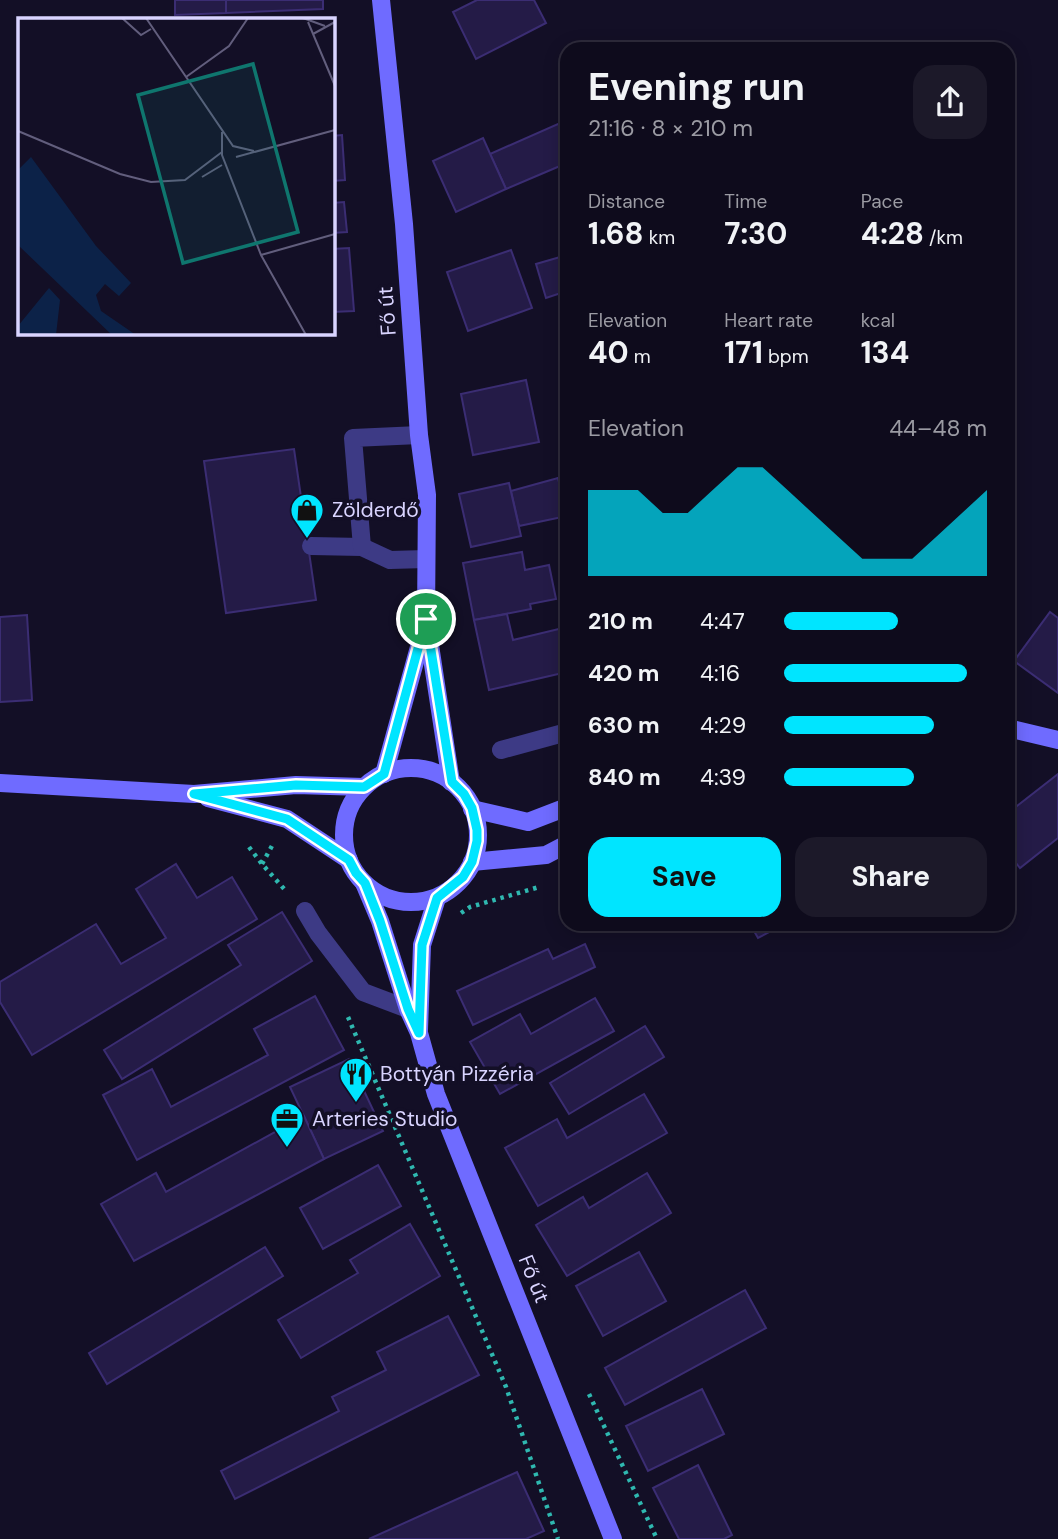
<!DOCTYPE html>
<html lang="en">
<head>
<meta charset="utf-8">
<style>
	:root { --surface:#0e0b1c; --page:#1c1929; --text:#f1f3f6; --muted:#9b9ba3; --line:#2e2b3b; --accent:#00e5ff }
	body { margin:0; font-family:"DM Sans",sans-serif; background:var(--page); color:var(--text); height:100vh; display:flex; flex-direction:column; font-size:26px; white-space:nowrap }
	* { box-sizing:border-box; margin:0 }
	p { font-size:23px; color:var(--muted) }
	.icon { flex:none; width:38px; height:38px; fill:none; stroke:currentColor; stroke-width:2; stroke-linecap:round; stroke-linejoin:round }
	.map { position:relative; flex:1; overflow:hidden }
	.details { position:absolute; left:560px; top:42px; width:455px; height:889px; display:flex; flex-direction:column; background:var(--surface); border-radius:21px; box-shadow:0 4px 18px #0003,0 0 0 2px var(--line) }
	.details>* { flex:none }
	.pin { position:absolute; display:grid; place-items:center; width:60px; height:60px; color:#fff; margin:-30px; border:4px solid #fff; border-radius:50%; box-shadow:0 2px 7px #0007 }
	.round { display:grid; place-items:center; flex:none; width:74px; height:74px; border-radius:21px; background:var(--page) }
	.headline { display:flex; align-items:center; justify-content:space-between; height:119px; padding:0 28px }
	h1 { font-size:38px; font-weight:700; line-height:52px }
	.figures { display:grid; grid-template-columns:repeat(3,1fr); gap:10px; height:119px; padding:7px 28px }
	.figures div { display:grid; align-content:center }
	.figures b { font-size:30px; font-weight:700 }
	.figures small { font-size:19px; font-weight:400 }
	.figures p { font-size:19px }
	.chart { height:196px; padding:14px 28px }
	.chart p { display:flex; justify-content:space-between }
	.chart svg { width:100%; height:126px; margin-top:7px; fill:var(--accent); opacity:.7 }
	.cta { display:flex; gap:14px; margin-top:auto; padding:14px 28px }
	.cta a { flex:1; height:80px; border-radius:21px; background:var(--accent); color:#111; font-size:28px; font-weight:700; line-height:80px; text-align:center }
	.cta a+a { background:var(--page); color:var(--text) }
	ul { padding:0 28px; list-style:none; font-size:23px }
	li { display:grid; grid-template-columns:112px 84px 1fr; align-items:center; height:52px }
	li i { height:18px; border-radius:9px; background:var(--accent) }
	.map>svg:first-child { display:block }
	.building { fill:#241b47; stroke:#3b2d73; stroke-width:2 }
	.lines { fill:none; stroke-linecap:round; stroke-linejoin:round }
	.path { stroke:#2fb8b0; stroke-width:4.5; stroke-dasharray:3.5 5; stroke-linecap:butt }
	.service { stroke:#3d3a85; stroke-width:18 }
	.secondary { stroke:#6f6bff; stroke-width:18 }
	.route-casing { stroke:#fff; stroke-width:14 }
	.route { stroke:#00e5ff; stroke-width:9 }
	.labels { text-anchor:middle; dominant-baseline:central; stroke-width:7; stroke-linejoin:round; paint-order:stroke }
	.street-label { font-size:21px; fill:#d9d4ff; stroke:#130f26 }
	.poi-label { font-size:21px; fill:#d9d4ff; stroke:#130f26; text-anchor:start }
	.inset-road { fill:none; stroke:#625e7d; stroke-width:2 }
	.view { fill:#0f766e; fill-opacity:0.15; stroke:#0f766e; stroke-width:3.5 }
	.inset-edge { fill:none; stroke:#d9d4ff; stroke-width:3.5 }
</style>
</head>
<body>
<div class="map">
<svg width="1058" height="1539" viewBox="0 0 1058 1539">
	<rect width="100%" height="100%" fill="#130f26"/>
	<g class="building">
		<polygon points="175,0 226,0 226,13 175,15"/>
		<polygon points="226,0 323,0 323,9 226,13"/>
		<polygon points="477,0 534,0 546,23 476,59 453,12"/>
		<polygon points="567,120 567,163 506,189 490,154"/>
		<polygon points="342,135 345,180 332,181 332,136"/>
		<polygon points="483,138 506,189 456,212 433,161"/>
		<polygon points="344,202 347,232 332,233 332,203"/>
		<polygon points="349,248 354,311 332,312 332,249"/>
		<polygon points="511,250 532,308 468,331 447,272"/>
		<polygon points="567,255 567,291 546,298 536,264"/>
		<polygon points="526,380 539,442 473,455 461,394"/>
		<polygon points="294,449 316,600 226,613 204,461"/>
		<polygon points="567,476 567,512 558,478"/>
		<polygon points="558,478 567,516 519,526 511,491"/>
		<polygon points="509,483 521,536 471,547 459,494"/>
		<polygon points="522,552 525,570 549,565 556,599 530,604 531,609 474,620 463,563"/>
		<polygon points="1050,612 1058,618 1058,693 1014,661"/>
		<polygon points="507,614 513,640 567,627 567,672 489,690 474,620"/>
		<polygon points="27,615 32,700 0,702 0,617"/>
		<polygon points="1058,774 1058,838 1020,868 1008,853 1008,813"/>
		<polygon points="176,864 197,898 232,877 257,919 32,1055 0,1002 0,982 96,924 121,964 166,938 136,889"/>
		<polygon points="282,912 312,961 122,1079 104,1050 241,965 228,945"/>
		<polygon points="750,924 784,924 758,938"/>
		<polygon points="585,944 595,967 473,1025 457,991 548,949 553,959"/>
		<polygon points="315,996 344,1050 137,1160 103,1095 152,1069 171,1107 268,1055 254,1029"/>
		<polygon points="595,998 614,1031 500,1094 470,1042 520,1014 531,1034"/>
		<polygon points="645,1026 664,1057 569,1114 550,1083"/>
		<polygon points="349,1059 383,1131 324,1159 290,1087"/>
		<polygon points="644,1094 667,1133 538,1206 505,1148 557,1119 567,1138"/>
		<polygon points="304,1116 324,1159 134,1261 101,1204 156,1173 166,1192"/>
		<polygon points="378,1165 401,1206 323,1249 300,1208"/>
		<polygon points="647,1173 671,1213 567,1276 536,1225 583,1197 589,1208"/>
		<polygon points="410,1224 440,1276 301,1358 278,1320 358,1273 350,1260"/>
		<polygon points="265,1247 283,1276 107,1384 89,1353"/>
		<polygon points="639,1252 666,1301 603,1336 576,1286"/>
		<polygon points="745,1290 766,1328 625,1405 605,1368"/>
		<polygon points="448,1316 479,1375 235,1499 221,1471 339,1411 332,1397 386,1370 377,1352"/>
		<polygon points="702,1389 724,1434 648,1471 626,1426"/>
		<polygon points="698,1465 732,1535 724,1539 679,1539 653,1488"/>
		<polygon points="517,1472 544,1531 526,1539 369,1539"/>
	</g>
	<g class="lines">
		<g class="path">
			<polyline points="249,847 262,864 286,891"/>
			<polyline points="262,864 273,844"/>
			<polyline points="461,913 470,907 539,887"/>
			<polyline points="348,1017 506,1387 558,1539"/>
			<polyline points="589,1394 657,1539"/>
		</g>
		<g class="service">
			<polyline points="311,546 362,547 390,560 426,559"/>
			<polyline points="362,547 353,438 419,435"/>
			<polyline points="501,750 567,732"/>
			<polyline points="305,911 318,933 363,992 408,1009"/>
		</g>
		<g class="secondary">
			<polyline points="381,0 404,224 419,435 427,495 426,619 451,782"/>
			<polyline points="1008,728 1058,740"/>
			<circle cx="411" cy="835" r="67"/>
			<polyline points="384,774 424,629"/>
			<polyline points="0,783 194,794 296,785 364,787"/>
			<polyline points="208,798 287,819 349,860"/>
			<polyline points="472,809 528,822 567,807"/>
			<polyline points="472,862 546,855 567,844"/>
			<polyline points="364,883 380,921 408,1009 419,1033 436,1094 613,1539"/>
			<polyline points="419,1030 422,945 437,898"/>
		</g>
	</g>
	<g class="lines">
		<defs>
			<polygon id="route" points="426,619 452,782 464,794 472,808 477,830 477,841 472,862 463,877 437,898 422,945 419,1033 408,1009 380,921 365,883 356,873 349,860 287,819 194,794 296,785 364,787 384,774"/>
		</defs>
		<use href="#route" class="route-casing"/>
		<use href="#route" class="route"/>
	</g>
	<defs>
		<symbol id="shop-pin" viewBox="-11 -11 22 30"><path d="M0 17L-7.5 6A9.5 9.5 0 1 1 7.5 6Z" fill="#00e5ff" stroke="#130f26"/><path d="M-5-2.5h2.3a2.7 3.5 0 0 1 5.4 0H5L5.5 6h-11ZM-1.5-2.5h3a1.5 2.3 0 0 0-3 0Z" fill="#111"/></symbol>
		<symbol id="restaurant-pin" viewBox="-11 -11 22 30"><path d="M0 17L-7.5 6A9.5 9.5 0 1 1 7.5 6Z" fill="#00e5ff" stroke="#130f26"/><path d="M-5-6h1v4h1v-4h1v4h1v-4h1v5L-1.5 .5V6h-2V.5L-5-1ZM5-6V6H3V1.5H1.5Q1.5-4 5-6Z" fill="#111"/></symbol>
		<symbol id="office-pin" viewBox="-11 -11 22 30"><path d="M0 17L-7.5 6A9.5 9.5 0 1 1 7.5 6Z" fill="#00e5ff" stroke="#130f26"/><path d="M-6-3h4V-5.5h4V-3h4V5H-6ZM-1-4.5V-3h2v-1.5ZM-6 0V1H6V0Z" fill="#111"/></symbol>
	</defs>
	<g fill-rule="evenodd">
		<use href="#shop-pin" x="288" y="491" width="38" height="52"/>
		<use href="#restaurant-pin" x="337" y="1055" width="38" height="52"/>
		<use href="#office-pin" x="268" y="1100" width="38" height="52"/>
	</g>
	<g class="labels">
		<g class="street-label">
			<text transform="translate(387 311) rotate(-94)">Fő út</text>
			<text transform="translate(534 1279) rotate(68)">Fő út</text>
		</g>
		<g class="poi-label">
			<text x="332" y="510">Zölderdő</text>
			<text x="380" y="1074">Bottyán Pizzéria</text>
			<text x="312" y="1119">Arteries Studio</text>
		</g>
	</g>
	<g transform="translate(18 18)">
		<rect width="317" height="317" fill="#130f26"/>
		<path d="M13 139 78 228 113 265 101 278 87 266 78 277 83 293 118 317H94L0 227V152ZM31 270 42 282 38 317H0V308Z" fill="#0c2248"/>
		<path class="inset-road" d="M104 0 123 17 133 11M128 0 215 128 236 133M285 0 307 8M290 4 317 68M295 16 317 4M168 59 211 28 230 0M0 113 102 156 133 164 167 162 204 134M204 114V137L243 237 288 317M218 139 317 112M184 159 204 147M243 237 317 216"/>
		<path class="view" d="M235 46 280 214 165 245 120 77Z"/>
		<rect width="317" height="317" class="inset-edge"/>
	</g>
</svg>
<div class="pin" style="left:426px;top:619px;background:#1e9e55"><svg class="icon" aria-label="arrive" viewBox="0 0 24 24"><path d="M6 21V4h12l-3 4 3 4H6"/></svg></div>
<section class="details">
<div class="headline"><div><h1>Evening run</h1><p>21:16 · 8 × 210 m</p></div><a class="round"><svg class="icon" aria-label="share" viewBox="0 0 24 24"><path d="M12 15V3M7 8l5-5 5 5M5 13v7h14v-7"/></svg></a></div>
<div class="figures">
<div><p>Distance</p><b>1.68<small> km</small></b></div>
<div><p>Time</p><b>7:30</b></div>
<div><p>Pace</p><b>4:28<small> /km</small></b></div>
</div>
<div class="figures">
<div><p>Elevation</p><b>40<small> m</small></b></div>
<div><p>Heart rate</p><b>171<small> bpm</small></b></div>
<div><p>kcal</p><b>134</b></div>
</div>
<div class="chart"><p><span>Elevation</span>44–48 m</p>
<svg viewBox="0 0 160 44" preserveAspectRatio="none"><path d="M0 44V14L10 14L20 14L30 22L40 22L50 14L60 6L70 6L80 14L90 22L100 30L110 38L120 38L130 38L140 30L150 22L160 14V44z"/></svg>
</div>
<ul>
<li><b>210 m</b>4:47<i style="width:56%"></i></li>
<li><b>420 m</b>4:16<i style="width:90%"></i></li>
<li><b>630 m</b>4:29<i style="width:74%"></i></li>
<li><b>840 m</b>4:39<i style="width:64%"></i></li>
</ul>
<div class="cta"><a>Save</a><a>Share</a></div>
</section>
</div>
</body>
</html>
